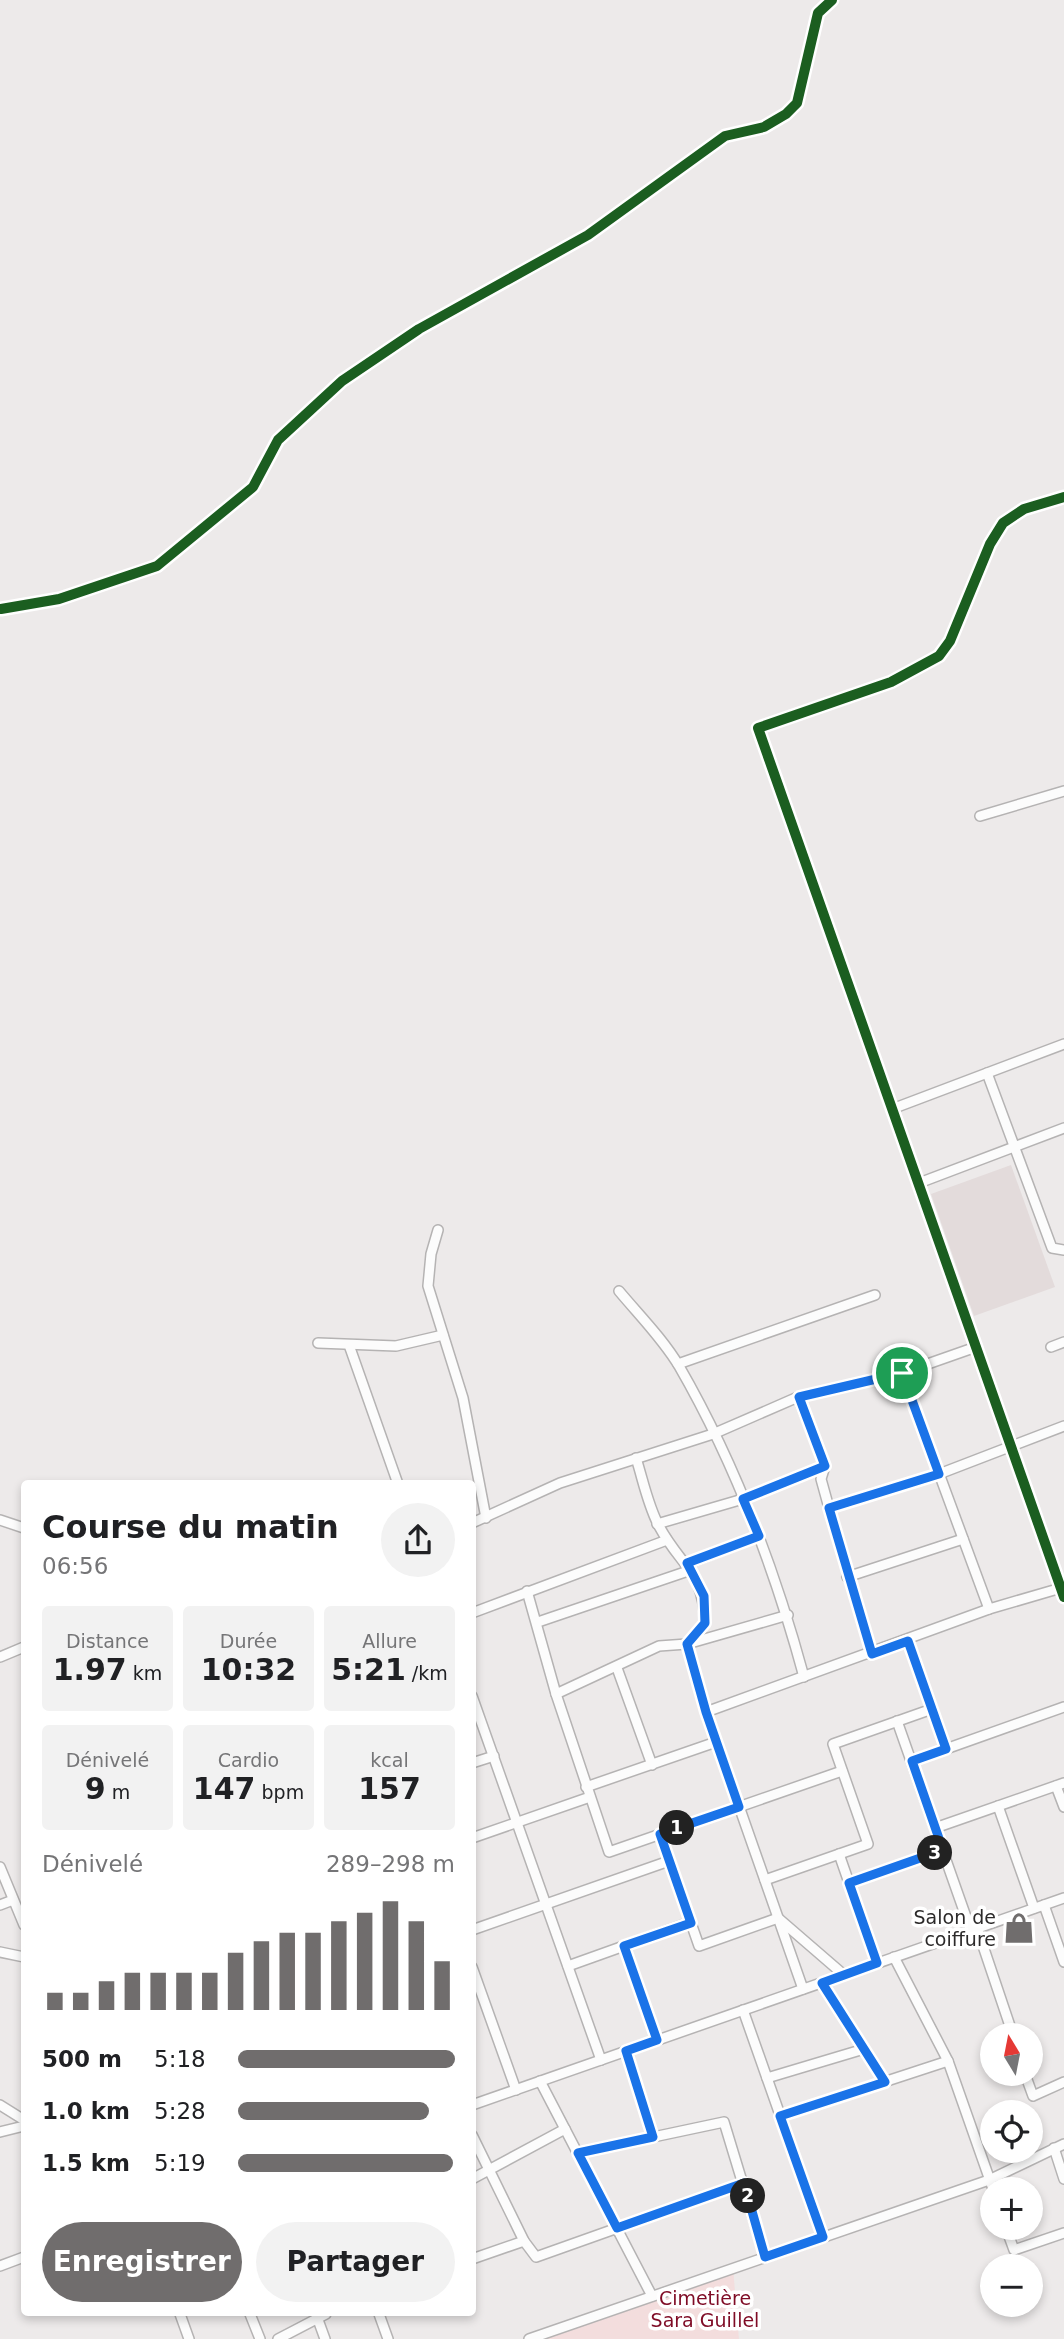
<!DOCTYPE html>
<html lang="fr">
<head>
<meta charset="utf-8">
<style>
	:root { --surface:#fff; --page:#f2f2f2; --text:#202124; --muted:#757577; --accent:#706d6d }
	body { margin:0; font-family:"DejaVu Sans",sans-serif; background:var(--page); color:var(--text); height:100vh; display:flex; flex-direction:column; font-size:26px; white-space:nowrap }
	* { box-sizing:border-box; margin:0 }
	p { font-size:23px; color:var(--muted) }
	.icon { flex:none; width:38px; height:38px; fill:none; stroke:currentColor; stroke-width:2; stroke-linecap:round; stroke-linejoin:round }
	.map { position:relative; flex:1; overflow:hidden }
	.side { position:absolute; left:21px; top:1480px; width:455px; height:836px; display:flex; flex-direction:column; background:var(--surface); border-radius:7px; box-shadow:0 4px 10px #0003 }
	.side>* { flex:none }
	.needle { width:46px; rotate:350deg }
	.controls { position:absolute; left:980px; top:2023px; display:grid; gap:14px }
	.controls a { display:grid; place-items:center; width:63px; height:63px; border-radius:50%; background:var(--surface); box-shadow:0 4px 10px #0003; font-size:35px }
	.pin { position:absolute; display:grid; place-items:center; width:60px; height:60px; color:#fff; margin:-30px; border:4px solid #fff; border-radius:50%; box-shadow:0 2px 7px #0007 }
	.km { position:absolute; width:35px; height:35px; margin:-18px; border-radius:50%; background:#222; color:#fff; font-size:19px; line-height:35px; text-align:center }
	.round { display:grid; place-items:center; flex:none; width:74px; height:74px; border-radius:37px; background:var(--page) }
	.head { display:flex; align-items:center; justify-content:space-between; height:119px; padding:0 21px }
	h1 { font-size:32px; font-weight:800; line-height:52px }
	.figures { display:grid; grid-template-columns:repeat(3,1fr); gap:10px; height:119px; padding:7px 21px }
	.figures div { display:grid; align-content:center; border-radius:7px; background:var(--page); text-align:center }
	.figures b { font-size:30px; font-weight:800 }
	.figures small { font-size:19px; font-weight:400 }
	.figures p { font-size:19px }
	.chart { height:196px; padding:14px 21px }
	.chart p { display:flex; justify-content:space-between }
	.chart svg { width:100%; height:126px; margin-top:7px; stroke:var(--accent); stroke-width:6 }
	.action { display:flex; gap:14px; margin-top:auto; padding:14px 21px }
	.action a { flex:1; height:80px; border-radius:42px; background:var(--accent); color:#fff; font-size:28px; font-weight:800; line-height:80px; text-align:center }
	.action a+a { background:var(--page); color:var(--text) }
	ul { padding:0 21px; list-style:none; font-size:23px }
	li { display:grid; grid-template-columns:112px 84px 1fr; align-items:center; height:52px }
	li i { height:18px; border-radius:9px; background:var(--accent) }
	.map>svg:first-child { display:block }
	.built { fill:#e3dbdb }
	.green { fill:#f3dddd }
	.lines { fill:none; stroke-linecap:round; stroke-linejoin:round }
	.minor-casing { stroke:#b5b3b3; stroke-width:12 }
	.minor { stroke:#fcfcfc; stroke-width:9 }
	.cycleway-casing { stroke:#fff; stroke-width:15 }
	.cycleway { stroke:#1b5e20; stroke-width:10 }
	.route-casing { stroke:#fff; stroke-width:14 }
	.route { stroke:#1a73e8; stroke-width:9 }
	.labels { text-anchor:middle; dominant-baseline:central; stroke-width:7; stroke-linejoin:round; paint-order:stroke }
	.poi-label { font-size:19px; fill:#2c2a2a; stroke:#fff; text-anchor:end }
	.park-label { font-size:19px; fill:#7f0c26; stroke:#fff }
</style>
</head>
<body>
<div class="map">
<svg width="1064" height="2339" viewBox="0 0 1064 2339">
	<rect width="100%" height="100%" fill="#edeaea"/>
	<polygon class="built" points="1011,1165 1055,1287 974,1316 931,1194"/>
	<polygon class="green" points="733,2268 739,2339 529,2339"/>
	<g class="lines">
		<defs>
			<g id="minor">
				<polyline points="1064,497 1024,509 1003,523 990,544 950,641 939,656 891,682 758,728 1064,1597"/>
				<polyline points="1,609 59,599 157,566 253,487 278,440 342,381 419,329 588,235 725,136 764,127 786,114 797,103 818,13 832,0"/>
				<polyline points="980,816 1064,791"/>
				<polyline points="987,1073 1052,1248 1064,1250"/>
				<polyline points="892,1109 1064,1044"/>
				<polyline points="919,1183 1064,1128"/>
				<polyline points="438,1230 431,1254 428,1286 463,1398 486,1518"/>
				<path d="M619 1291C639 1315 663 1339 679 1366 735 1463 775 1570 804 1677"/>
				<polyline points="318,1343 396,1346 443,1335"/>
				<polyline points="349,1345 398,1484"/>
				<polyline points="1051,1347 1064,1342"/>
				<polyline points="678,1364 875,1295"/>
				<polyline points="902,1373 989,1609"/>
				<polyline points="798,1397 825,1466 821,1479 829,1508"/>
				<path d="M636 1458C643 1480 648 1506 659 1526 681 1567 703 1570 705 1623L687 1644 706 1712 803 1989"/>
				<polyline points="0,1520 24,1528"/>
				<polyline points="472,1523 560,1483 713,1434 798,1397 902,1373 976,1347"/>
				<polyline points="657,1524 743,1499 825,1466"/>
				<polyline points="687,1564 759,1536"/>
				<polyline points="847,1577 963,1539"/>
				<polyline points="527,1591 556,1694 609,1852 842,1771"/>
				<polyline points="472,1613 667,1540"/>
				<polyline points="538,1622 691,1570"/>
				<polyline points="908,1641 946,1749"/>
				<polyline points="872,1653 829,1508 939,1474 1064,1426"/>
				<polyline points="0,1657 24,1647"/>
				<polyline points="617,1668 652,1765"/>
				<polyline points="556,1694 659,1646 687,1644 788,1615"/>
				<polyline points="472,1696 601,2060"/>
				<polyline points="706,1712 989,1609 1061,1588"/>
				<polyline points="897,1721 971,1931"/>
				<polyline points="912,1761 1064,1707"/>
				<polyline points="472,1763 494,1756"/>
				<polyline points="1056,1786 1064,1807"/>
				<polyline points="586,1787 716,1742"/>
				<polyline points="998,1806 1034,1908"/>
				<polyline points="935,1828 1064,1783"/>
				<polyline points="660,1834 699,1946 778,1918 844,1975"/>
				<polyline points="472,1838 590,1797"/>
				<polyline points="839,1854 877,1963"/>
				<polyline points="0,1867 24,1925"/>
				<polyline points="765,1880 868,1844 833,1744 932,1709"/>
				<polyline points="849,1883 943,1850"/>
				<polyline points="0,1905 13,1900"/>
				<polyline points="1044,1905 1064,1962"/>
				<polyline points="977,1928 1013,2035"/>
				<polyline points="472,1930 669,1861"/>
				<polyline points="624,1946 657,2040"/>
				<polyline points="0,1952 24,1957"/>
				<polyline points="894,1957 948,2061 993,2189"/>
				<polyline points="568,1966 691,1922"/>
				<polyline points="472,1967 516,2090"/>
				<polyline points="822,1983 885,2082"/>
				<polyline points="743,2010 823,2237"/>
				<polyline points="626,2051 653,2137"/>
				<polyline points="1025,2074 1033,2096 1064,2082"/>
				<polyline points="767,2078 864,2049"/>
				<polyline points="540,2081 652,2296"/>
				<polyline points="0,2105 24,2120"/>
				<polyline points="472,2105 1064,1898"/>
				<polyline points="780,2116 948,2061"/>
				<polyline points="0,2132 24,2126"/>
				<polyline points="472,2135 524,2241 536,2257 744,2183"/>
				<polyline points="1054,2148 1064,2179"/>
				<polyline points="578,2153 724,2122 765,2257"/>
				<polyline points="472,2179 565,2129"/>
				<polyline points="1006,2228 1014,2250 1064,2233"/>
				<polyline points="472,2259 524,2241"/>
				<polyline points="0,2266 24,2257"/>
				<polyline points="180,2314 189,2339"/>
				<polyline points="250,2314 260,2339"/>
				<polyline points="379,2314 388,2339"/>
				<polyline points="317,2317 325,2339"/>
				<polyline points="278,2339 326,2314"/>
				<polyline points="529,2339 989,2180 1064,2144"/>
			</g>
		</defs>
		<use href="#minor" class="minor-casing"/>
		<use href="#minor" class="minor"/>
		<defs>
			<g id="cycleway">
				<polyline points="1064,497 1024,509 1003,523 990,544 950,641 939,656 891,682 758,728 1064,1597"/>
				<polyline points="1,609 59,599 157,566 253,487 278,440 342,381 419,329 588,235 725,136 764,127 786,114 797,103 818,13 832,0"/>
			</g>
		</defs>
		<use href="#cycleway" class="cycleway-casing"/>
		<use href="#cycleway" class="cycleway"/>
	</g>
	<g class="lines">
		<defs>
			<polygon id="route" points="902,1373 939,1474 829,1508 872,1654 908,1641 946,1749 912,1761 943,1850 849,1883 877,1963 822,1983 885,2082 780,2116 823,2237 765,2257 744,2183 617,2228 578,2153 653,2137 626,2051 657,2040 624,1946 691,1923 660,1834 739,1807 706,1712 687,1644 705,1623 704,1596 687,1563 759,1536 743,1499 825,1466 799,1397"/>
		</defs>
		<use href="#route" class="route-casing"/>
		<use href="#route" class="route"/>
	</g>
	<defs>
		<symbol id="shop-bare" viewBox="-9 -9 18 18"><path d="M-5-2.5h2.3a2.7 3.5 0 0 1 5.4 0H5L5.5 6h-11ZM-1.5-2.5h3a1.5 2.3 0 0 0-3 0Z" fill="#706d6d" stroke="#fff" stroke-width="2.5" paint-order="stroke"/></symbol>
	</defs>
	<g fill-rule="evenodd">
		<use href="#shop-bare" x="997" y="1906" width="44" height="44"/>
	</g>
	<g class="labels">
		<g class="poi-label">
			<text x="996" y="1917">Salon de<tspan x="996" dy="22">coiffure</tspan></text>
		</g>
		<g class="park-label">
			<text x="705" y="2298">Cimetière<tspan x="705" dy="22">Sara Guillel</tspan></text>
		</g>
	</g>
</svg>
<div class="controls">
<a><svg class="needle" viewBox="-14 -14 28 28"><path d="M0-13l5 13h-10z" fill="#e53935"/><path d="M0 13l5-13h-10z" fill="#757577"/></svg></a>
<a><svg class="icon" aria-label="locate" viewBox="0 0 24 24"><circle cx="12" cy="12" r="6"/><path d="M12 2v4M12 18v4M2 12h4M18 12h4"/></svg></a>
<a>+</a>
<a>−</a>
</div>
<div class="pin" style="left:902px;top:1373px;background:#1e9e55"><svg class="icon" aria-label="arrive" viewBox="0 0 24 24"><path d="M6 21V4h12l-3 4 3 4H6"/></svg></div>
<b class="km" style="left:677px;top:1828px">1</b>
<b class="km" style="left:748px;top:2196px">2</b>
<b class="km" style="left:935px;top:1853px">3</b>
<section class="side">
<div class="head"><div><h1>Course du matin</h1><p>06:56</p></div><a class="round"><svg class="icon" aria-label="share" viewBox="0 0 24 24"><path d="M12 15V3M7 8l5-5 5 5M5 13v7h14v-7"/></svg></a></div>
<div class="figures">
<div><p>Distance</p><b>1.97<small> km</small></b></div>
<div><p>Durée</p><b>10:32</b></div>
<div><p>Allure</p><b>5:21<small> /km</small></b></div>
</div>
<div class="figures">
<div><p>Dénivelé</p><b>9<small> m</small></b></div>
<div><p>Cardio</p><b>147<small> bpm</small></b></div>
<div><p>kcal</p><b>157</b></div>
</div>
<div class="chart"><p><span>Dénivelé</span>289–298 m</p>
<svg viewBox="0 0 160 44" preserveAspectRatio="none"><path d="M5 44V38M15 44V38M25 44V34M35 44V31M45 44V31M55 44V31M65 44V31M75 44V24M85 44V20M95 44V17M105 44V17M115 44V13M125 44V10M135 44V6M145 44V13M155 44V27"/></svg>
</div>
<ul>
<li><b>500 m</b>5:18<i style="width:100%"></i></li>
<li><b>1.0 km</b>5:28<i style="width:88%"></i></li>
<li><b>1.5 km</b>5:19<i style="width:99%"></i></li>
</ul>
<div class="action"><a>Enregistrer</a><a>Partager</a></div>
</section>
</div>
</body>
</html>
